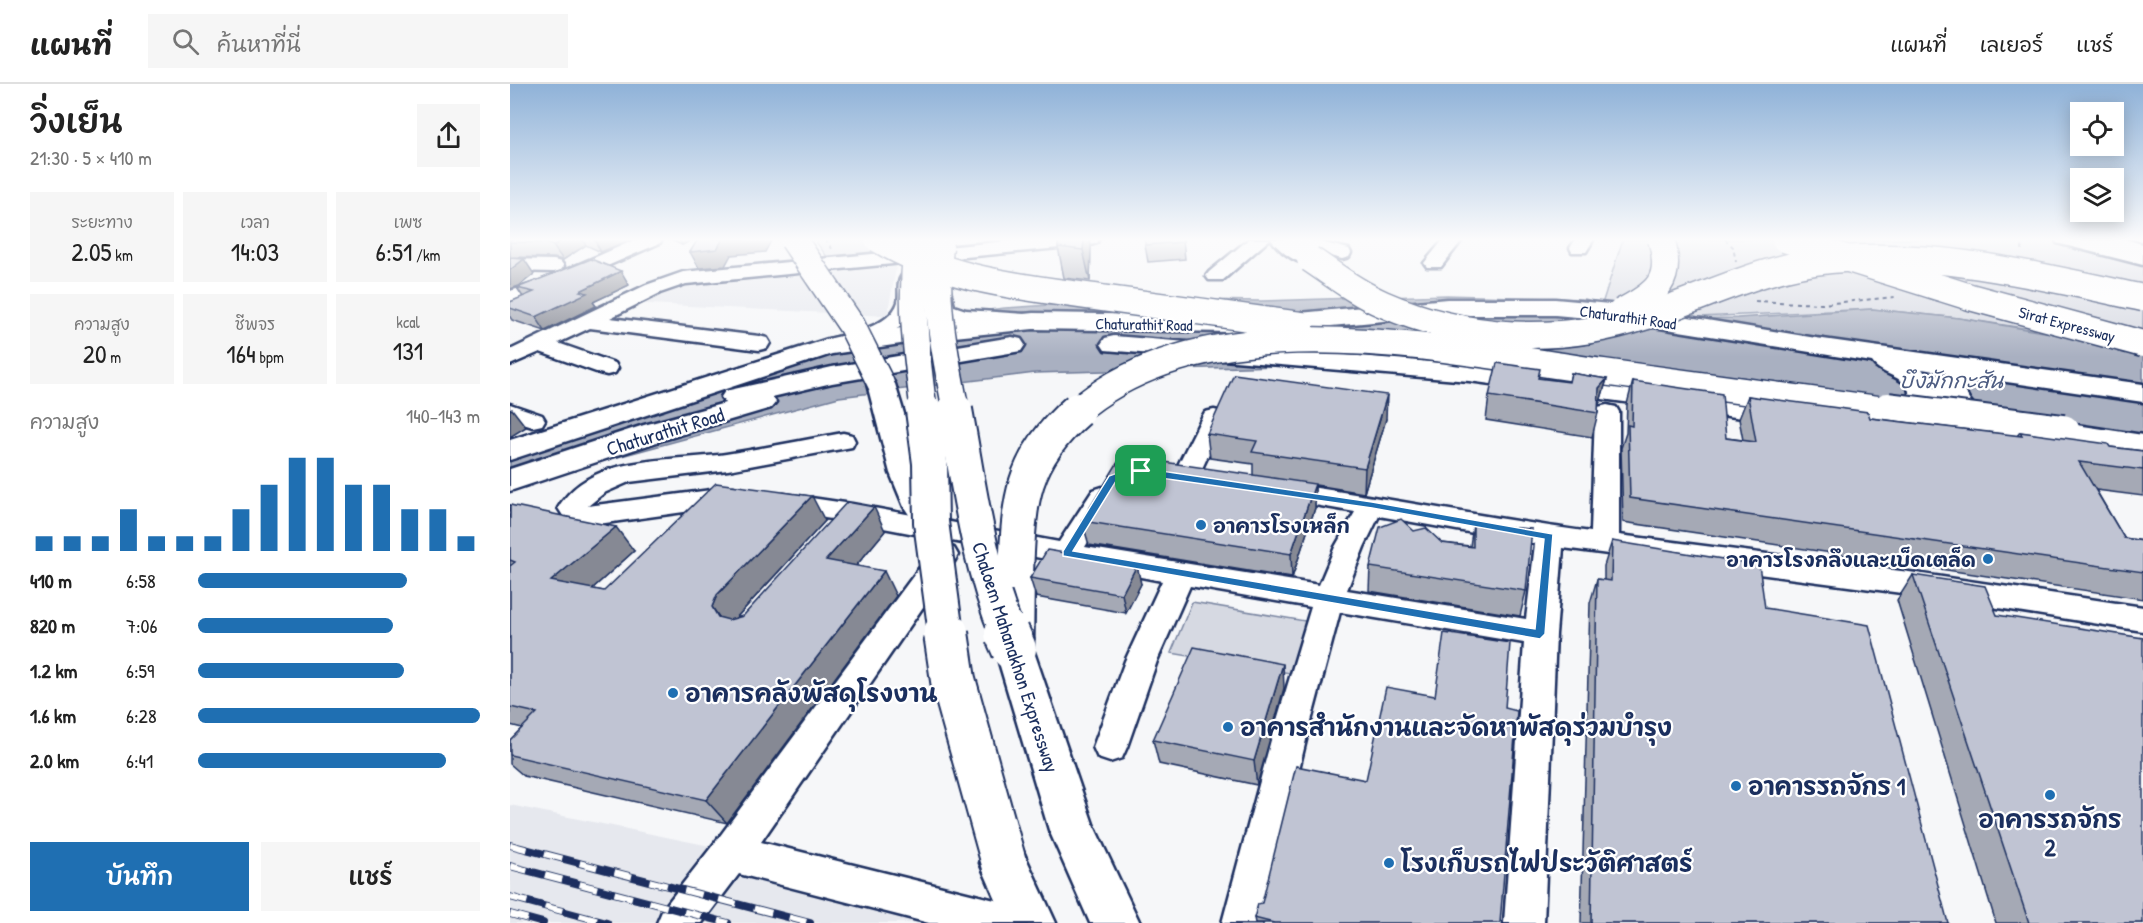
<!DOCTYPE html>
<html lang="th">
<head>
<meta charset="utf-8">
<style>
	:root { --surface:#fff; --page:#f6f6f6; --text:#222; --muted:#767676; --line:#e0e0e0; --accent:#1f6fb2 }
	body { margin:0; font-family:"Patrick Hand","Playpen Sans Thai",sans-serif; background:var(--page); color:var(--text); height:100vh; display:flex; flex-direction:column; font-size:22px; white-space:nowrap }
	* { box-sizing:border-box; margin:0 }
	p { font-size:20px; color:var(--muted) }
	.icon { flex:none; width:33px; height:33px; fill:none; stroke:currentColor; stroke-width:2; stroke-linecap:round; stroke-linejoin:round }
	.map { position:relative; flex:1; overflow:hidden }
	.panel { display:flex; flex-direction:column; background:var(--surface); width:510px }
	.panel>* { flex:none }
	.buttons { position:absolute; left:1560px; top:18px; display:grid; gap:12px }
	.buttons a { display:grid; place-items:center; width:54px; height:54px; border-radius:0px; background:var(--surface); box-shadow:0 3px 15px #0003; font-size:30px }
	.pin { position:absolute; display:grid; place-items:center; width:51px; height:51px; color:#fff; margin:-26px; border-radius:12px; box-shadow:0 3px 9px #0006 }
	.round { display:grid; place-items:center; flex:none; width:63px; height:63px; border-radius:0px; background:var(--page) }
	.head { display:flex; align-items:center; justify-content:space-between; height:102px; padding:0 30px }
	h1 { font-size:33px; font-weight:600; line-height:45px }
	.stats { display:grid; grid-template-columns:repeat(3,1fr); gap:9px; height:102px; padding:6px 30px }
	.stats div { display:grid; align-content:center; border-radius:0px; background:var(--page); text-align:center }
	.stats b { font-size:26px; font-weight:600 }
	.stats small { font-size:16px; font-weight:400 }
	.stats p { font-size:16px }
	.chart { height:168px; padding:12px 30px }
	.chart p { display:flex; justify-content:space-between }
	.chart svg { width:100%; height:108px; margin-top:6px; stroke:var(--accent); stroke-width:6 }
	.button { display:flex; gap:12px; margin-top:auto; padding:12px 30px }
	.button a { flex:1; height:69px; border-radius:0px; background:var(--accent); color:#fff; font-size:24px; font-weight:600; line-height:69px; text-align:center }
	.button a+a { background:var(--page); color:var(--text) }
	ul { padding:0 30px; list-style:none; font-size:20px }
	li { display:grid; grid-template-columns:96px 72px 1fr; align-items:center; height:45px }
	li i { height:15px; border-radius:8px; background:var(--accent) }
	header { display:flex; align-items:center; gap:36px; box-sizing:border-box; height:84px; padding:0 30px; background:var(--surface); border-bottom:2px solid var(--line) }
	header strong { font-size:28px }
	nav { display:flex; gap:33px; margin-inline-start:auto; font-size:21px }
	.search { width:420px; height:54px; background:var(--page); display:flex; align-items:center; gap:15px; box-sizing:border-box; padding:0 21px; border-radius:0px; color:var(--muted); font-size:22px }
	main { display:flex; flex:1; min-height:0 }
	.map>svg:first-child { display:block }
	.built { fill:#e6e8ee }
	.green { fill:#d6d9e2; stroke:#7884a0; stroke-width:1.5 }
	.water { fill:#a9b0c1; stroke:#707c99; stroke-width:1.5 }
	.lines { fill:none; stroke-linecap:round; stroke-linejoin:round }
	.minor-casing { stroke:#1b2f5e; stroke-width:5 }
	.major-casing { stroke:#1b2f5e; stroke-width:5 }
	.highway-casing { stroke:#1b2f5e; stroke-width:5 }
	.path { stroke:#1b2f5e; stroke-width:2; stroke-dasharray:4 4; stroke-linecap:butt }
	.minor { fill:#fff; fill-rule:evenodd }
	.major { fill:#fff; fill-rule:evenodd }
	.highway { fill:#fff; fill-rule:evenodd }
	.rail-casing { stroke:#1b2f5e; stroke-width:8 }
	.rail { stroke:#fff; stroke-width:6; stroke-dasharray:18; stroke-linecap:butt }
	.highway-bridge-far2-casing { stroke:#1b2f5e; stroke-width:29; stroke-linecap:butt }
	.highway-bridge-far1-casing { stroke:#1b2f5e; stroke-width:38; stroke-linecap:butt }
	.highway-bridge-casing { stroke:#1b2f5e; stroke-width:48; stroke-linecap:butt }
	.highway-bridge-far2 { stroke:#fff; stroke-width:26 }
	.highway-bridge-far1 { stroke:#fff; stroke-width:34 }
	.highway-bridge { stroke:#fff; stroke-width:44 }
	.wall { fill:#a5a9b5; stroke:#1b2f5e; stroke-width:1.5 }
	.shaded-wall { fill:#868994; stroke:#1b2f5e; stroke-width:1.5 }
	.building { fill:#c0c4d3; stroke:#1b2f5e; stroke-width:1.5 }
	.route { fill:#1f6fb2; stroke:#fff; stroke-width:1.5; fill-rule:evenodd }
	.poi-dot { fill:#1f6fb2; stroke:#fff; stroke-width:2 }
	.labels { text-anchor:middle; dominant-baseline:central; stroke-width:4.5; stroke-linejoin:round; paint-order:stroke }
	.far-street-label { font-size:16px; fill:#1b2f5e; stroke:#fff }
	.street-label { font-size:20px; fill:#1b2f5e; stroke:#fff }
	.poi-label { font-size:20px; font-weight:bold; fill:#1b2f5e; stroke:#fff; text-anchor:start }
	.water-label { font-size:21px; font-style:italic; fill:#4d5c81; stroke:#fff }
	.near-poi-label { font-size:24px; font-weight:bold; fill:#1b2f5e; stroke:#fff; text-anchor:start }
</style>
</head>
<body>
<header>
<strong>แผนที่</strong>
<div class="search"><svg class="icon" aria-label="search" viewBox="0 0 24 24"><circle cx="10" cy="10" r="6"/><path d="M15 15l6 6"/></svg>ค้นหาที่นี่</div>
<nav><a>แผนที่</a><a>เลเยอร์</a><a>แชร์</a></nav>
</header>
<main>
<section class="panel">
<div class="head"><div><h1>วิ่งเย็น</h1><p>21:30 · 5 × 410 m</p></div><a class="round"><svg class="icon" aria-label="share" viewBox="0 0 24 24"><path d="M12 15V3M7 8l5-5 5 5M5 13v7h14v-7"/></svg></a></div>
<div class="stats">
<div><p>ระยะทาง</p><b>2.05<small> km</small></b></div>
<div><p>เวลา</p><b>14:03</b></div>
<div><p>เพซ</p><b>6:51<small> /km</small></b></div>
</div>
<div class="stats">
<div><p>ความสูง</p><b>20<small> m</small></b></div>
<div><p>ชีพจร</p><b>164<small> bpm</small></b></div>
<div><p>kcal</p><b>131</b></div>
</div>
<div class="chart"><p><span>ความสูง</span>140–143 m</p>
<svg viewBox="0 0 160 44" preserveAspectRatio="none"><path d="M5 44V38M15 44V38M25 44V38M35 44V27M45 44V38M55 44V38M65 44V38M75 44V27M85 44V17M95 44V6M105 44V6M115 44V17M125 44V17M135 44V27M145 44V27M155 44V38"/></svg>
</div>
<ul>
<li><b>410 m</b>6:58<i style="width:74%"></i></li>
<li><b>820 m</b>7:06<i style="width:69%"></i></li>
<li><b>1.2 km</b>6:59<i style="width:73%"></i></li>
<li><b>1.6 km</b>6:28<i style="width:100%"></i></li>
<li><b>2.0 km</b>6:41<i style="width:88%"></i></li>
</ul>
<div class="button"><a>บันทึก</a><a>แชร์</a></div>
</section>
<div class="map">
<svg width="1633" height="839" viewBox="0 0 1633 839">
	<rect width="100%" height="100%" fill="#f6f7f9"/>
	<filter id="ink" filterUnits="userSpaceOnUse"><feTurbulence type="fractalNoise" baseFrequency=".0167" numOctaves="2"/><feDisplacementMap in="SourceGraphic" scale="12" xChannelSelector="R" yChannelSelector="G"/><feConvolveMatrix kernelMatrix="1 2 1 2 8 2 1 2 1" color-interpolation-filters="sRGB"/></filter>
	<g filter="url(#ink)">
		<g class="built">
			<polygon points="388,174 377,232 120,219 176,196"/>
			<polygon points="0,721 195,761 473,839 0,839"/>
		</g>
		<g class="green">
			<polygon points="304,155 399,155 398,170 320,177"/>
			<polygon points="1113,155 1541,155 1626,173 1633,176 1633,266 1565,252 1449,234 1362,225 1144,235 1092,220"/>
			<polygon points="682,518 801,538 786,590 661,569"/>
		</g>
		<polygon class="water" points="937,211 1075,215 1144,235 1227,234 1362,225 1449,234 1527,247 1633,260 1633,384 991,300 771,282 525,289 329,313 104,374 0,399 0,364 387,237 495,224 630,215 751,217"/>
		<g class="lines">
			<defs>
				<g id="minor">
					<polygon points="127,155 152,155 150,159 40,207 0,219 0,207 26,199"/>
					<polygon points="519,155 589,155 587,159 580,161 176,200 150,209 100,234 249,252 257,254 260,259 257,264 249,266 80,244 48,259 105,279 108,284 105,289 97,291 89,289 30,268 0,281 0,266 136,201 173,188"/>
					<polygon points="739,155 760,155 713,196 699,196 696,192 699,188"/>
					<polygon points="765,155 798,155 839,165 841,169 839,173 832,175 767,159"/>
					<polygon points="934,155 953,155 931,183 917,183 914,179"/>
					<polygon points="1066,155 1084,155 1076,168 1062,168 1060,164"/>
					<polygon points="1545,155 1577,155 1633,169 1633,181 1547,159"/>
					<polygon points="0,175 44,176 51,178 54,182 51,186 44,188 0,187"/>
					<path d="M399 189 406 191C410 196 409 202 409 209 408 240 377 252 351 260 340 263 330 267 319 265L316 260 319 255C340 249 380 243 388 218 390 209 386 199 392 191Z"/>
					<path d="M430 193 437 195 444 222 456 226 515 230 522 232 526 236 522 240 515 242C493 241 447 243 430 230 420 224 421 209 420 199L423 195Z"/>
					<polygon points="0,320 32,331 35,336 32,341 23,343 0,336"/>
					<path d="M1097 321 1106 323 1109 328V451L1399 488 1633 523V547L1399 510 1053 464 1046 550 1034 839H994L1014 559 830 528 796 656 752 839H712L761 656 801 523 680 502 647 577 617 663 612 674 600 678 588 674 583 663 615 577 652 497 342 438 274 428 264 426 261 419 264 412 274 410 342 420 549 458 583 406 592 403 601 406 605 412 575 463 809 501 825 463 845 428 759 413 755 407 759 401 768 398C873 413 976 434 1081 448L1085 328 1088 323ZM869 432 1025 460 1016 535 837 506 854 463Z"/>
					<polygon points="704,326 713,328 716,333 688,393 684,399 675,402 666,399 662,393 692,333 695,328"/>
					<path d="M333 349 342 351 345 357 342 363 218 386 119 398 94 409 78 422 224 403 233 406 237 412 233 418 224 421 81 441 57 438 48 424C81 369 161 378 216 370 255 364 294 356 333 349Z"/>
					<polygon points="434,461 444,464 448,471 444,478 251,758 497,819 511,825 517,839 419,839 229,790 192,839 147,839 153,825 207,756 424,464"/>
				</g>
				<g id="major">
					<path d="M937 215H1045L1100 220 1306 254 1633 300V318L1483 296 1460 297 1455 301C1456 327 1483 327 1495 344L1491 351C1464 357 1438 335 1428 312V318L1419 334 1379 344 1369 341 1364 335 1369 329 1397 322C1409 291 1373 295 1362 278L1100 236 1045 231H937L779 246 723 248 523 245 425 255 322 270 0 376V356L318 255 425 239 523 229 723 232 779 230ZM1412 285 1436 289 1427 298V305Z"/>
					<polygon points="604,252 959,281 1277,322 1287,325 1292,331 1287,337 1277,340 959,297 595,266 591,260 595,254"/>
					<polygon points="502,253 511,255 515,261 511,267 322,299 262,313 266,318 261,324 156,355 0,407 0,385 134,341 215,319 211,313 215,307 322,283"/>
				</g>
				<g id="highway">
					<path d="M761 155H787L812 175 808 180C792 184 770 169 761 155Z"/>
					<polygon points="1576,155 1614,155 1633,160 1633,174 1579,160"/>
					<polygon points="371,292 381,294 385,300 412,389 425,418 438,438 433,446 421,450 409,446 394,423 380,389 357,300 361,294"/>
					<polygon points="1553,339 1633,351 1633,371 1542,355 1538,348 1542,341"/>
					<polygon points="506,477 519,481 524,490 523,565 583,740 630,839 580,839 539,746 485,565 488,490 493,481"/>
					<polygon points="494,756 511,763 546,839 496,839 470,779 477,763"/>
				</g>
			</defs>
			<use href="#minor" class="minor-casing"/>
			<use href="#major" class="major-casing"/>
			<use href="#highway" class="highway-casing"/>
			<g class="path">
				<polyline points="315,155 323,166"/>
				<polyline points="1215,155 1223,163 1226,178"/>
				<polyline points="1492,155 1512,158 1512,169"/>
				<polyline points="1245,217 1312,220 1385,213"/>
			</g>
			<use href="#minor" class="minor"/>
			<use href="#major" class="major"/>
			<use href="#highway" class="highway"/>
			<defs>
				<g id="rail">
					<polyline points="0,761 300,839"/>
					<polyline points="0,782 218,839"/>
					<polyline points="0,813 97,839"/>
					<polyline points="0,830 33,839"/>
				</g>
			</defs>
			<use href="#rail" class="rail-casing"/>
			<use href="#rail" class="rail"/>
			<defs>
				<g id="highway-bridge-far2">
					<polyline points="283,155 342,242 371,300"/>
					<path d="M368 155C437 197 514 203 591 214 658 223 724 232 791 241"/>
					<path d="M408 155C399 217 406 267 414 328"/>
					<polyline points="1275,155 1460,213 1633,260"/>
					<path d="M430 163C423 220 436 272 446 328"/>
					<path d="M800 175C824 191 847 209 873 220 955 256 1049 261 1134 233 1196 213 1254 182 1320 176 1426 166 1530 192 1633 214"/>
					<path d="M1111 228C1146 210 1164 197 1151 155"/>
					<path d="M566 328C699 212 934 266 1093 288 1192 302 1291 315 1390 328"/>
				</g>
				<g id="highway-bridge-far1">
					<polyline points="413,326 420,379 421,438 436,550"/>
					<path d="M445 326C459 402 468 479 498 550"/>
					<polyline points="1378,326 1553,348"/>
					<path d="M506 490C509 418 510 376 568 326"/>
				</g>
				<g id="highway-bridge">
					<polyline points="436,549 443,596 494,779"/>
					<polyline points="497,549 504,565"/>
				</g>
			</defs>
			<use href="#highway-bridge-far2" class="highway-bridge-far2-casing"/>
			<use href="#highway-bridge-far1" class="highway-bridge-far1-casing"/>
			<use href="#highway-bridge" class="highway-bridge-casing"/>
			<use href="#highway-bridge-far2" class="highway-bridge-far2"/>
			<use href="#highway-bridge-far1" class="highway-bridge-far1"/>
			<use href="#highway-bridge" class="highway-bridge"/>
		</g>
		<g class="wall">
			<polygon points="0,155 121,155 91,168 76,161 53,176 44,174 0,173"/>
			<polygon points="158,155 184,155 172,161"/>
			<polygon points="673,155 675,175 638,178 635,161"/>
			<polygon points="548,163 581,163 580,197 554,194"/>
			<polygon points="119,201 83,218 86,222 35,247 2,236 0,233 0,218 13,213 7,204"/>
			<polygon points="1061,289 1097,295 1090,318 1088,321 1088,329 1082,353 976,336 979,312 1028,294 1059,298"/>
			<polygon points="1123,297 1216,354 1233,356 1229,335 1238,312 1360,334 1507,352 1510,348 1600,363 1633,367 1633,412 1586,406 1614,454 1633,457 1633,515 1113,438 1111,364 1116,349 1117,320"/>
			<polygon points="876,335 854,409 805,401 805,424 782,494 579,461 572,437 743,391 743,380 700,374 697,350"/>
			<polygon points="0,421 124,467 82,505 94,507 315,437 226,534 233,532 375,447 346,482 386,512 217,739 14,692 0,680 0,656 12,644 0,641"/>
			<polygon points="963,441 1016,507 1010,532 859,507 860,483 904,447 932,459 960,462"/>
			<polygon points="1102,457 1255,524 1438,839 1071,839 1080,519 1087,495 1094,496 1094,482"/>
			<polygon points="1403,491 1487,531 1633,839 1486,839 1387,516"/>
			<polygon points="520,494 631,500 616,529 526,513"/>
			<polygon points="774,604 747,701 649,680 643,656"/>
			<polygon points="995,624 990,839 745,839 744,834 752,819 856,696"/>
		</g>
		<g class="shaded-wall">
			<polygon points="54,155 72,155 76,161 53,176 43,162"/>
			<polygon points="84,155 121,155 91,168"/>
			<polygon points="169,155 184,155 172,161"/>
			<polygon points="213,155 262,155 255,168 221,171 215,182 189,184 180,168"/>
			<polygon points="574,155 580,155 581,163 580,197 573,166"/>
			<polygon points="14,175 24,190 9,202 0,205 0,186"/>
			<polygon points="111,187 119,201 83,218 86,222 35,247 26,233 70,207"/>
			<polygon points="1097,295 1090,318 1083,328 1089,304"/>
			<polygon points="877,311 876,335 854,409 855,384"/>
			<polygon points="2,325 16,343 0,353 0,326"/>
			<polygon points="805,400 805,424 782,494 781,470"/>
			<polygon points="302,412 315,437 224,536 219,547 202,523 207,511"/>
			<polygon points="364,423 375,447 330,501 316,476"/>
			<polygon points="106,443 124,467 63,522 41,497"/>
			<polygon points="627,481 631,500 616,529 612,510"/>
			<polygon points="374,487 386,512 217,739 196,716"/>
			<polygon points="773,580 774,604 747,701 744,677"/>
		</g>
		<g class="building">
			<polygon points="0,155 54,155 43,162 35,159 0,158"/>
			<polygon points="188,155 213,155 207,165 180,168"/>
			<polygon points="548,155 574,155 573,166 548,163"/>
			<polygon points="635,155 673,155 673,158 635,161"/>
			<polygon points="0,174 14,175 0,186"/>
			<polygon points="81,175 111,187 70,207 77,209 26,233 0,224 0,218 24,208 7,204"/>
			<polygon points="987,279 1030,285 1028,294 1059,298 1061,289 1097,295 1089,304 1088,329 979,312"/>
			<polygon points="724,290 877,311 855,384 742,368 747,357 697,350"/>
			<polygon points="1123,297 1212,310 1216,354 1246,358 1238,312 1358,328 1360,334 1512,352 1510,348 1598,360 1600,363 1633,367 1633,386 1569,378 1614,454 1633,457 1633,488 1120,414 1118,341 1122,342"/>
			<polygon points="626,374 805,400 781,470 572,437 608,378"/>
			<polygon points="206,399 302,412 207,511 202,523 208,533 219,536 233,532 337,418 364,423 316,476 374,487 196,716 0,671 0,656 27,629 0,623 0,482 5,478 0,476 0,421 106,443 41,497 94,507"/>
			<polygon points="891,435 904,447 916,444 932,459 963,463 963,441 1022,445 1016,507 860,483 870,443"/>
			<polygon points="1102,457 1249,481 1255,524 1359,541 1438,839 1081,839 1087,495 1101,497"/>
			<polygon points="537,466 627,481 612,510 520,494"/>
			<polygon points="1403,491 1475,502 1487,531 1633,554 1633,839 1519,839"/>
			<polygon points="934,549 1000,559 995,624 1007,627 990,839 764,839 744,834 748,820 752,819 786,682 856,696 876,603 925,612"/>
			<polygon points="684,563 773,580 744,677 643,656"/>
		</g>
	</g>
	<linearGradient id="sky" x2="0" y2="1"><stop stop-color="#8fb2d8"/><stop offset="0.57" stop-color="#fbfbfc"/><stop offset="1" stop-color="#fbfbfc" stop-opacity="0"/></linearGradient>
	<rect width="1633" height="273" fill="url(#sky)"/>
	<path class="route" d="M631 384 862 418 1043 450 1035 550 1030 555 553 472V467L599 392 621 384ZM622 390 862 424 1034 455 1025 545 563 467 606 397Z"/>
	<g class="poi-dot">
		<circle cx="691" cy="441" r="6"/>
		<circle cx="1478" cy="475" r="6"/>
		<circle cx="163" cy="609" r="6"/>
		<circle cx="718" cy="643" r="6"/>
		<circle cx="1226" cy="702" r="6"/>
		<circle cx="1540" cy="711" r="6"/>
		<circle cx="879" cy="779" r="6"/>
	</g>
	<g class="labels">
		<g class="far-street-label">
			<text transform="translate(1118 233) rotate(8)">Chaturathit Road</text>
			<text transform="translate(634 240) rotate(1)">Chaturathit Road</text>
			<text transform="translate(1557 240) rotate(15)">Sirat Expressway</text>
		</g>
		<g class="street-label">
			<text transform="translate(155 347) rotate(-17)">Chaturathit Road</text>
			<text transform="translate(506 573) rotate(72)">Chaloem Mahanakhon Expressway</text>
		</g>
		<g class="poi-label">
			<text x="703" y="441">อาคารโรงเหล็ก</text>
			<text x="1466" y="475" text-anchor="end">อาคารโรงกลึงและเบ็ดเตล็ด</text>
		</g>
		<g class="water-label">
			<text x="1441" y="296">บึงมักกะสัน</text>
		</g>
		<g class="near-poi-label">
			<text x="175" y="609">อาคารคลังพัสดุโรงงาน</text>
			<text x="730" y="643">อาคารสำนักงานและจัดหาพัสดุร่วมบำรุง</text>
			<text x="1238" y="702">อาคารรถจักร 1</text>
			<text x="1540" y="735" text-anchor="middle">อาคารรถจักร<tspan x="1540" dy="28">2</tspan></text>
			<text x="891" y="779">โรงเก็บรถไฟประวัติศาสตร์</text>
		</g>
	</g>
</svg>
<div class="buttons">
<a><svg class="icon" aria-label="locate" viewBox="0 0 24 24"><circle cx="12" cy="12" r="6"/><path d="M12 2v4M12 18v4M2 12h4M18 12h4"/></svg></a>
<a><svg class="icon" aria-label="layers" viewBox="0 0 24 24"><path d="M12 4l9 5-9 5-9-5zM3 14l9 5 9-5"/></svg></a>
</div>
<div class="pin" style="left:631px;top:387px;background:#1e9e55"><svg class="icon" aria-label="arrive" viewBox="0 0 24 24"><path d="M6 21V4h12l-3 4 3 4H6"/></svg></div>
</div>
</main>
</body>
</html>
